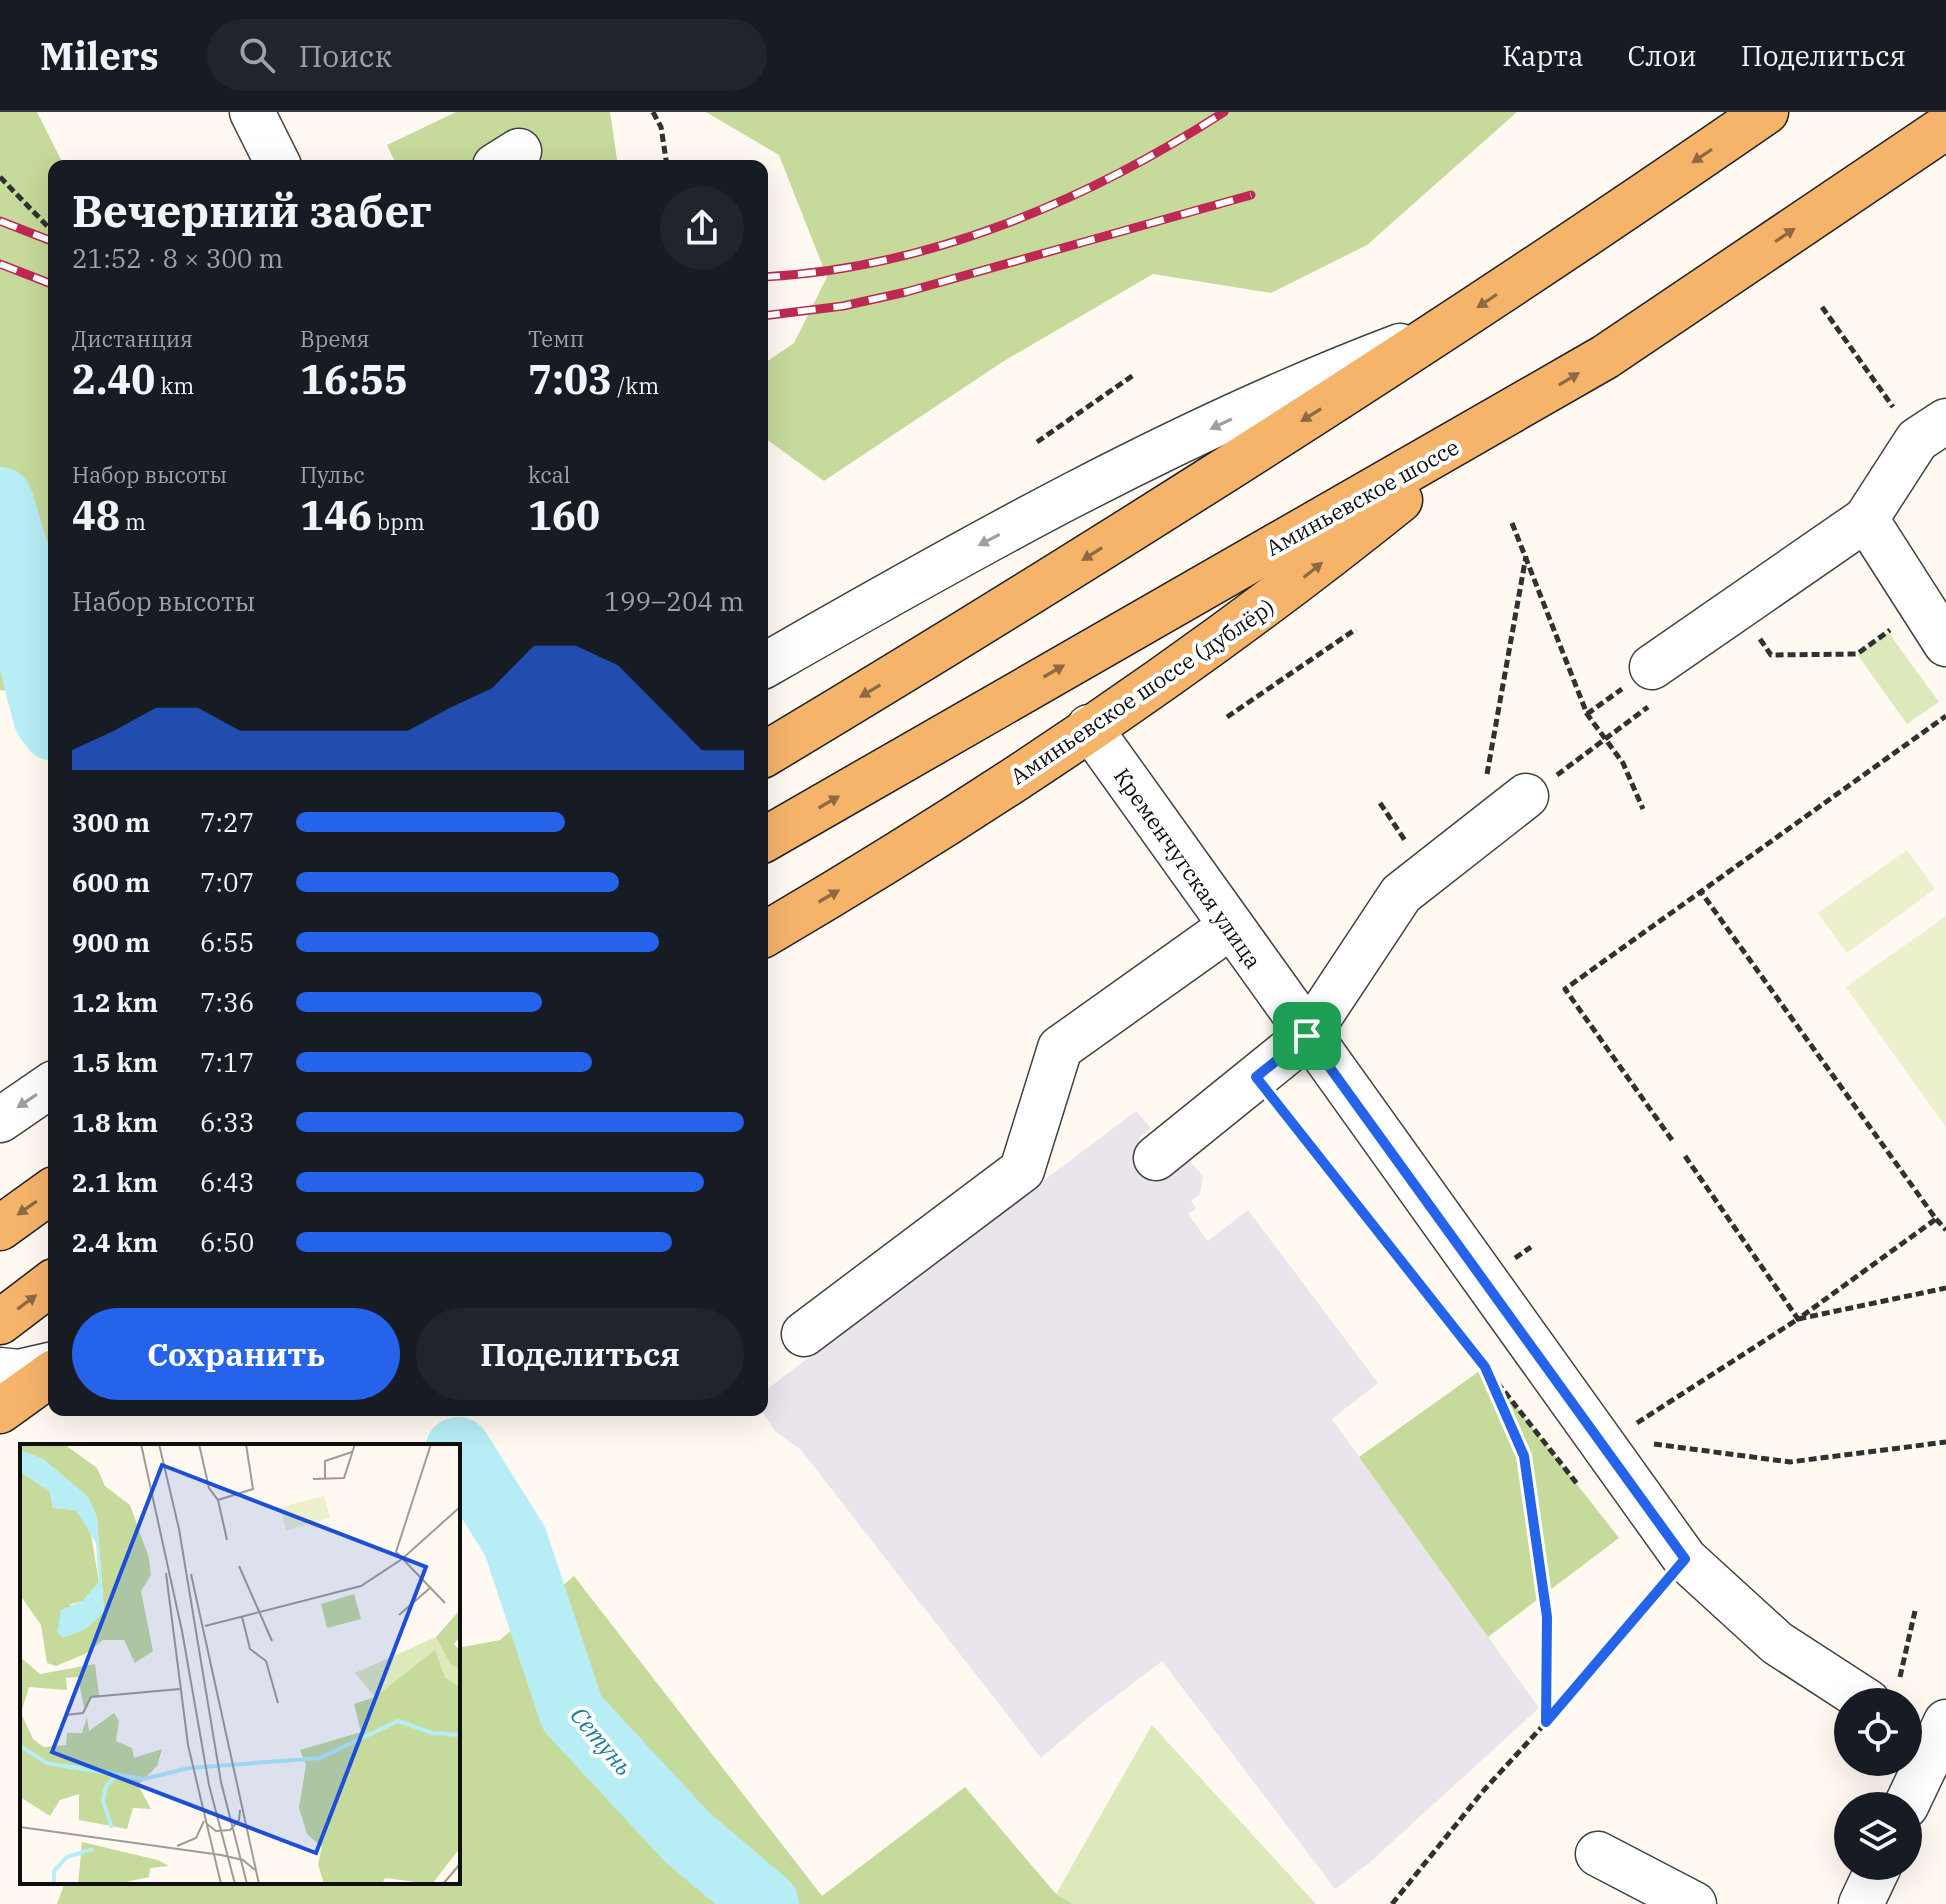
<!DOCTYPE html>
<html lang="ru">
<head>
<meta charset="utf-8">
<style>
	:root { --surface:#171b24; --page:#20242c; --text:#f1f3f6; --muted:#9ea1a6; --line:#363941; --accent:#2563eb }
	body { margin:0; font-family:"IBM Plex Serif",serif; background:var(--page); color:var(--text); height:100vh; display:flex; flex-direction:column; font-size:30px; white-space:nowrap }
	* { box-sizing:border-box; margin:0 }
	p { font-size:26px; color:var(--muted) }
	.icon { flex:none; width:44px; height:44px; fill:none; stroke:currentColor; stroke-width:2; stroke-linecap:round; stroke-linejoin:round }
	.map { position:relative; flex:1; overflow:hidden }
	.sheet { position:absolute; left:48px; top:48px; width:720px; height:1256px; display:flex; flex-direction:column; background:var(--surface); border-radius:16px; box-shadow:0 8px 32px #0002 }
	.sheet>* { flex:none }
	.controls { position:absolute; left:1834px; top:1576px; display:grid; gap:16px }
	.controls a { display:grid; place-items:center; width:88px; height:88px; border-radius:50%; background:var(--surface); box-shadow:0 8px 32px #0002; font-size:40px }
	.pin { position:absolute; display:grid; place-items:center; width:68px; height:68px; color:#fff; margin:-34px; border-radius:16px; box-shadow:0 4px 12px #0006 }
	.round { display:grid; place-items:center; flex:none; width:84px; height:84px; border-radius:42px; background:var(--page) }
	.head { display:flex; align-items:center; justify-content:space-between; height:136px; padding:0 24px }
	h1 { font-size:44px; font-weight:800; line-height:60px }
	.figures { display:grid; grid-template-columns:repeat(3,1fr); gap:12px; height:136px; padding:8px 24px }
	.figures div { display:grid; align-content:center }
	.figures b { font-size:40px; font-weight:800 }
	.figures small { font-size:22px; font-weight:400 }
	.figures p { font-size:22px }
	.chart { height:224px; padding:16px 24px }
	.chart p { display:flex; justify-content:space-between }
	.chart svg { width:100%; height:144px; margin-top:8px; fill:var(--accent); opacity:.7 }
	.primary-button { display:flex; gap:16px; margin-top:auto; padding:16px 24px }
	.primary-button a { flex:1; height:92px; border-radius:48px; background:var(--accent); color:#fff; font-size:32px; font-weight:800; line-height:92px; text-align:center }
	.primary-button a+a { background:var(--page); color:var(--text) }
	ul { padding:0 24px; list-style:none; font-size:26px }
	li { display:grid; grid-template-columns:128px 96px 1fr; align-items:center; height:60px }
	li i { height:20px; border-radius:10px; background:var(--accent) }
	header { display:flex; align-items:center; gap:48px; box-sizing:border-box; height:112px; padding:0 40px; background:var(--surface); border-bottom:2px solid var(--line) }
	header strong { font-size:38px }
	nav { display:flex; gap:44px; margin-inline-start:auto; font-size:28px }
	.search { width:560px; height:72px; background:var(--page); display:flex; align-items:center; gap:20px; box-sizing:border-box; padding:0 28px; border-radius:44px; color:var(--muted); font-size:30px }
	.map>svg:first-child { display:block }
	.industrial { fill:#eae4ed }
	.green { fill:#dee9bb }
	.forest { fill:#c6da9b }
	.pitch { fill:#ecf0cd }
	.lines { fill:none; stroke-linecap:round; stroke-linejoin:round }
	.river { stroke:#b7edf5; stroke-width:66 }
	.minor-casing { stroke:#424242; stroke-width:47 }
	.major-casing { stroke:#202020; stroke-width:47 }
	.path { stroke:#313131; stroke-width:5; stroke-dasharray:8 4; stroke-linecap:butt }
	.minor { stroke:#fff; stroke-width:44 }
	.major { stroke:#f6b36a; stroke-width:44 }
	.rail-casing { stroke:#bd2953; stroke-width:9 }
	.rail { stroke:#fff; stroke-width:6; stroke-dasharray:18; stroke-linecap:butt }
	.oneway { fill:#8e6941 }
	.oneway2 { fill:#9f9f9f }
	.route-casing { stroke:#fff; stroke-width:16 }
	.route { stroke:#2563eb; stroke-width:10 }
	.labels { text-anchor:middle; dominant-baseline:central; stroke-width:8; stroke-linejoin:round; paint-order:stroke }
	.street-label { font-size:22px; fill:#0f0f0f; stroke:#fff }
	.water-label { font-size:24px; font-style:italic; fill:#1a7f99; stroke:#fff }
	.inset-river { fill:none; stroke:#b7edf5; stroke-width:4 }
	.inset-road { fill:none; stroke:#9f9b97; stroke-width:2 }
	.view { fill:#1d4ed8; fill-opacity:0.15; stroke:#1d4ed8; stroke-width:4 }
	.inset-edge { fill:none; stroke:#0f0f0f; stroke-width:4 }
</style>
</head>
<body>
<header>
<strong>Milers</strong>
<div class="search"><svg class="icon" aria-label="search" viewBox="0 0 24 24"><circle cx="10" cy="10" r="6"/><path d="M15 15l6 6"/></svg>Поиск</div>
<nav><a>Карта</a><a>Слои</a><a>Поделиться</a></nav>
</header>
<div class="map">
<svg width="1946" height="1792" viewBox="0 0 1946 1792">
	<rect width="100%" height="100%" fill="#fff9f1"/>
	<polygon class="industrial" points="1136,999 1151,1016 1139,1026 1170,1064 1190,1049 1203,1064 1200,1082 1191,1089 1196,1096 1188,1102 1208,1129 1248,1098 1378,1271 1332,1307 1539,1596 1368,1752 1335,1777 1162,1549 1090,1604 1041,1646 801,1338 776,1320 761,1298 762,1281"/>
	<g class="green">
		<polygon points="1888,520 1939,590 1907,612 1857,542"/>
		<polygon points="1152,1613 1316,1792 1073,1792 1056,1782"/>
	</g>
	<g class="forest">
		<polygon points="0,0 37,0 64,54 54,54 54,585 0,578"/>
		<polygon points="456,0 610,0 618,54 397,54 387,33"/>
		<polygon points="706,0 1517,0 1367,133 1271,181 1153,162 1004,249 824,369 762,324 762,253 794,231 827,165 779,43"/>
		<polygon points="1485,1255 1619,1426 1488,1525 1359,1345"/>
		<polygon points="574,1464 822,1784 965,1675 1056,1782 1073,1792 57,1792 65,1770 458,1770 458,1536 500,1528"/>
	</g>
	<g class="pitch">
		<polygon points="1907,738 1935,777 1847,841 1818,801"/>
		<polygon points="1946,804 1946,1015 1846,875"/>
	</g>
	<g class="lines">
		<g class="river">
			<polyline points="0,388 16,440 26,527 46,605 54,616"/>
			<polyline points="458,1338 515,1429 572,1601 687,1725 766,1792"/>
		</g>
		<defs>
			<g id="minor">
				<polyline points="252,0 279,54"/>
				<polyline points="495,54 519,39"/>
				<polyline points="1946,309 1917,328 1866,407 1946,532"/>
				<path d="M762 555C968 437 1178 318 1400 234"/>
				<polyline points="1652,555 1866,407"/>
				<polyline points="1089,615 1685,1447 1777,1531 1868,1590"/>
				<polyline points="0,1008 54,971"/>
				<polyline points="1156,1046 1307,924 1401,782 1526,684"/>
				<polyline points="804,1222 1022,1058 1060,936 1230,815"/>
				<polyline points="0,1258 19,1260 54,1252"/>
				<polyline points="1906,1694 1946,1610"/>
				<polyline points="1598,1742 1694,1792"/>
				<polyline points="1861,1792 1879,1754"/>
			</g>
			<g id="major">
				<path d="M762 644C1103 439 1439 226 1766 0"/>
				<polyline points="762,729 1605,245 1946,15"/>
				<path d="M762 824C984 694 1200 549 1400 388"/>
				<polyline points="0,1116 54,1077"/>
				<polyline points="0,1210 54,1169"/>
				<polyline points="0,1299 54,1260"/>
			</g>
		</defs>
		<use href="#minor" class="minor-casing"/>
		<use href="#major" class="major-casing"/>
		<g class="path">
			<polyline points="653,0 661,15 667,54"/>
			<polyline points="0,65 54,121"/>
			<polyline points="1822,195 1893,295"/>
			<polyline points="1037,330 1135,262"/>
			<polyline points="1512,411 1587,602 1623,651 1643,697"/>
			<polyline points="1760,527 1771,543 1857,542 1890,518"/>
			<polyline points="1587,602 1622,577"/>
			<polyline points="1227,605 1356,517"/>
			<polyline points="1487,662 1526,444"/>
			<polyline points="1557,663 1648,595"/>
			<polyline points="1380,691 1406,730"/>
			<polyline points="1282,997 1578,1373"/>
			<polyline points="1672,1028 1565,877 1946,604"/>
			<polyline points="1685,1044 1798,1207 1936,1107 1701,780"/>
			<polyline points="1936,1107 1946,1118"/>
			<polyline points="1515,1146 1531,1135"/>
			<polyline points="1489,1264 1524,1344 1547,1505 1546,1609"/>
			<polyline points="1637,1311 1798,1207 1946,1176"/>
			<polyline points="1654,1332 1790,1350 1946,1330"/>
			<polyline points="1900,1565 1915,1499"/>
			<polyline points="1392,1792 1484,1678 1595,1557 1661,1476"/>
		</g>
		<use href="#minor" class="minor"/>
		<use href="#major" class="major"/>
		<defs>
			<g id="rail">
				<polyline points="0,109 54,130"/>
				<polyline points="0,152 54,173"/>
				<path d="M762 165C927 157 1088 88 1224 0"/>
				<polyline points="762,204 843,194 906,180 1251,83"/>
			</g>
		</defs>
		<use href="#rail" class="rail-casing"/>
		<use href="#rail" class="rail"/>
	</g>
	<defs><path id="oneway-solid" d="M-6-.8H1V-3.2L6.5 0L1 3.2V.8H-6Z" transform="scale(2)"/></defs>
	<g class="oneway">
		<use href="#oneway-solid" transform="translate(1702 44) rotate(146)"/>
		<use href="#oneway-solid" transform="translate(1785 123) rotate(-34)"/>
		<use href="#oneway-solid" transform="translate(1487 189) rotate(146)"/>
		<use href="#oneway-solid" transform="translate(1569 267) rotate(-31)"/>
		<use href="#oneway-solid" transform="translate(1311 303) rotate(148)"/>
		<use href="#oneway-solid" transform="translate(1092 442) rotate(148)"/>
		<use href="#oneway-solid" transform="translate(1313 458) rotate(-39)"/>
		<use href="#oneway-solid" transform="translate(1054 559) rotate(-30)"/>
		<use href="#oneway-solid" transform="translate(870 579) rotate(149)"/>
		<use href="#oneway-solid" transform="translate(829 690) rotate(-30)"/>
		<use href="#oneway-solid" transform="translate(829 784) rotate(-30)"/>
		<use href="#oneway-solid" transform="translate(27 1096) rotate(145)"/>
		<use href="#oneway-solid" transform="translate(27 1190) rotate(-37)"/>
	</g>
	<g class="oneway2">
		<use href="#oneway-solid" transform="translate(1221 312) rotate(155)"/>
		<use href="#oneway-solid" transform="translate(989 428) rotate(152)"/>
		<use href="#oneway-solid" transform="translate(27 989) rotate(146)"/>
	</g>
	<g class="lines">
		<defs>
			<polygon id="route" points="1307,924 1685,1447 1546,1610 1547,1505 1524,1344 1485,1255 1256,965"/>
		</defs>
		<use href="#route" class="route-casing"/>
		<use href="#route" class="route"/>
	</g>
	<g class="labels">
		<g class="street-label">
			<text transform="translate(1362 385) rotate(-29)">Аминьевское шоссе</text>
			<text transform="translate(1142 579) rotate(-34)">Аминьевское шоссе (дублёр)</text>
			<text transform="translate(1188 756) rotate(55)">Кременчугская улица</text>
		</g>
		<g class="water-label">
			<text transform="translate(602 1629) rotate(50)">Сетунь</text>
		</g>
	</g>
	<g transform="translate(20 1332)">
		<rect width="440" height="440" fill="#fff9f1"/>
		<path d="M416 193 431 220 440 225V243L425 233 415 207 355 253 335 229Z" fill="#dee9bb"/>
		<path d="M0 0H44L77 24 85 42 110 61 129 114 131 131 121 147 133 207 115 219 104 196H83L65 210 36 222 27 219 21 181 0 151V27L30 48 33 64 56 66 70 85 79 138 63 157 48 161 84 168 77 74 68 53 23 15 0 6ZM334 150 341 175 307 184 301 160ZM440 166V193L434 200 440 207V225L431 221 416 193ZM415 206 425 233 440 243V404L412 440 365 434 362 440H304L298 420 302 403 287 390 279 364 286 321 280 306 341 288 334 260 355 253ZM0 213 20 230 75 220 79 252 71 253 64 264 58 233 46 234 47 246 9 243 1 269 13 295 24 303 46 301 47 289H62L67 273 69 287 94 269 99 277 96 297 112 304 114 314 142 305 137 322 118 341 131 365 113 364 107 385 59 376V350L40 356 30 372 0 353ZM62 398 138 416 149 422 130 424 129 433 97 440H58Z" fill="#c6da9b"/>
		<path d="M304 52 310 74 266 86 260 63Z" fill="#ecf0cd"/>
		<path d="M0 6 23 15 68 53 77 74 84 168 66 185 43 194 37 189 41 166 63 157 79 138 76 99 56 66 33 64 30 48 0 27Z" fill="#b7edf5"/>
		<path class="inset-river" d="M0 302 27 319 124 335 169 324 300 314 378 277 412 289 440 291M92 384 83 357 86 342 98 330M34 440V427L47 413 73 405"/>
		<path class="inset-road" d="M121 0 162 187 189 341 215 440M139 0 159 85 201 338 227 440M179 0 189 44 198 56 233 45 226 0M411 0 376 108 425 159M293 35 324 34 335 0M305 35V17L332 8M198 56 207 96M219 122 252 197M146 129 168 301 201 440M171 130 239 440M379 171 410 144M222 173 230 205 246 217 258 259M185 182 341 142 382 115 440 63M45 271 63 269 71 253 160 245M187 380 196 387 210 386 219 376 220 366M0 383 201 411 223 416 235 426M157 402 176 394 184 377M423 440 440 420"/>
		<path class="view" d="M142 21 406 123 296 409 32 308Z"/>
		<rect width="440" height="440" class="inset-edge"/>
	</g>
</svg>
<div class="controls">
<a><svg class="icon" aria-label="locate" viewBox="0 0 24 24"><circle cx="12" cy="12" r="6"/><path d="M12 2v4M12 18v4M2 12h4M18 12h4"/></svg></a>
<a><svg class="icon" aria-label="layers" viewBox="0 0 24 24"><path d="M12 4l9 5-9 5-9-5zM3 14l9 5 9-5"/></svg></a>
</div>
<div class="pin" style="left:1307px;top:924px;background:#1e9e55"><svg class="icon" aria-label="arrive" viewBox="0 0 24 24"><path d="M6 21V4h12l-3 4 3 4H6"/></svg></div>
<section class="sheet">
<div class="head"><div><h1>Вечерний забег</h1><p>21:52 · 8 × 300 m</p></div><a class="round"><svg class="icon" aria-label="share" viewBox="0 0 24 24"><path d="M12 15V3M7 8l5-5 5 5M5 13v7h14v-7"/></svg></a></div>
<div class="figures">
<div><p>Дистанция</p><b>2.40<small> km</small></b></div>
<div><p>Время</p><b>16:55</b></div>
<div><p>Темп</p><b>7:03<small> /km</small></b></div>
</div>
<div class="figures">
<div><p>Набор высоты</p><b>48<small> m</small></b></div>
<div><p>Пульс</p><b>146<small> bpm</small></b></div>
<div><p>kcal</p><b>160</b></div>
</div>
<div class="chart"><p><span>Набор высоты</span>199–204 m</p>
<svg viewBox="0 0 160 44" preserveAspectRatio="none"><path d="M0 44V38L10 32L20 25L30 25L40 32L50 32L60 32L70 32L80 32L90 25L100 19L110 6L120 6L130 12L140 25L150 38L160 38V44z"/></svg>
</div>
<ul>
<li><b>300 m</b>7:27<i style="width:60%"></i></li>
<li><b>600 m</b>7:07<i style="width:72%"></i></li>
<li><b>900 m</b>6:55<i style="width:81%"></i></li>
<li><b>1.2 km</b>7:36<i style="width:55%"></i></li>
<li><b>1.5 km</b>7:17<i style="width:66%"></i></li>
<li><b>1.8 km</b>6:33<i style="width:100%"></i></li>
<li><b>2.1 km</b>6:43<i style="width:91%"></i></li>
<li><b>2.4 km</b>6:50<i style="width:84%"></i></li>
</ul>
<div class="primary-button"><a>Сохранить</a><a>Поделиться</a></div>
</section>
</div>
</body>
</html>
